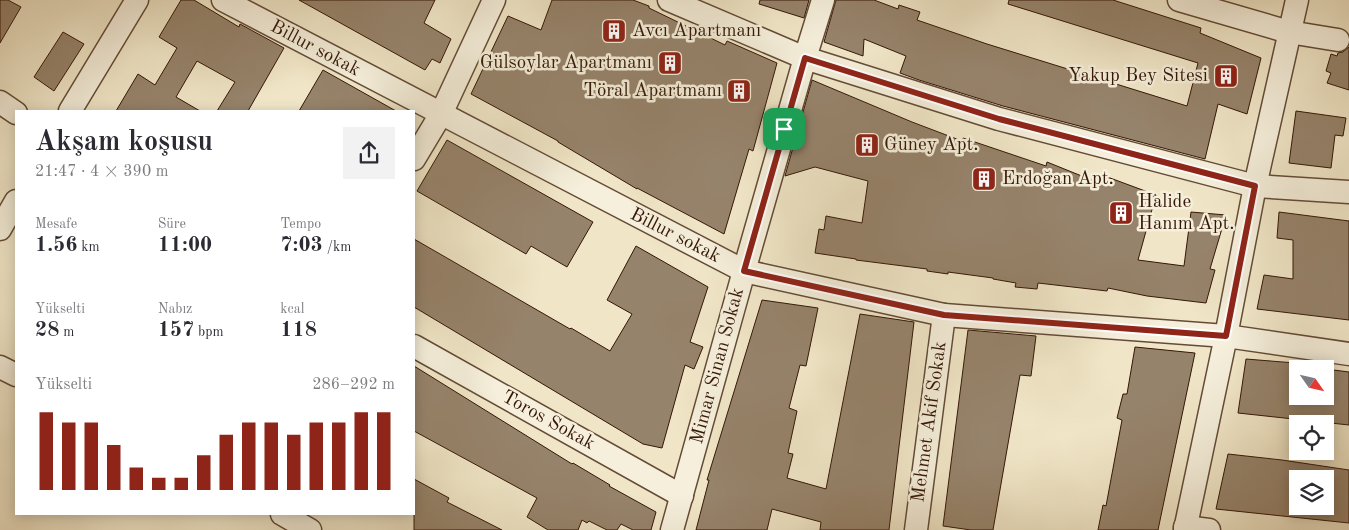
<!DOCTYPE html>
<html lang="tr">
<head>
<meta charset="utf-8">
<style>
	:root { --surface:#fff; --page:#f2f2f3; --text:#2b2b33; --muted:#7c7c81; --accent:#8f2418 }
	body { margin:0; font-family:"Old Standard TT",serif; background:var(--page); color:var(--text); height:100vh; display:flex; flex-direction:column; font-size:19px; white-space:nowrap }
	* { box-sizing:border-box; margin:0 }
	p { font-size:16px; color:var(--muted) }
	.icon { flex:none; width:28px; height:28px; fill:none; stroke:currentColor; stroke-width:2; stroke-linecap:round; stroke-linejoin:round }
	.map { position:relative; flex:1; overflow:hidden }
	.side { position:absolute; left:15px; top:110px; width:400px; height:405px; display:flex; flex-direction:column; background:var(--surface); border-radius:0px; box-shadow:0 2px 12px #0003 }
	.side>* { flex:none }
	.needle { width:32px; rotate:124deg }
	.tools { position:absolute; left:1289px; top:360px; display:grid; gap:10px }
	.tools a { display:grid; place-items:center; width:45px; height:45px; border-radius:0px; background:var(--surface); box-shadow:0 2px 12px #0003; font-size:25px }
	.pin { position:absolute; display:grid; place-items:center; width:42px; height:42px; color:#fff; margin:-21px; border-radius:10px; box-shadow:0 2px 8px #0006 }
	.round { display:grid; place-items:center; flex:none; width:52px; height:52px; border-radius:0px; background:var(--page) }
	.summary { display:flex; align-items:center; justify-content:space-between; height:85px; padding:0 20px }
	h1 { font-size:28px; font-weight:700; line-height:38px }
	.stats { display:grid; grid-template-columns:repeat(3,1fr); gap:8px; height:85px; padding:5px 20px }
	.stats div { display:grid; align-content:center }
	.stats b { font-size:21px; font-weight:700 }
	.stats small { font-size:14px; font-weight:400 }
	.stats p { font-size:14px }
	.chart { height:140px; padding:10px 20px }
	.chart p { display:flex; justify-content:space-between }
	.chart svg { width:100%; height:90px; margin-top:5px; stroke:var(--accent); stroke-width:6 }
	.map>svg:first-child { display:block }
	.building { fill:#96836b; stroke:#351707; fill-rule:evenodd }
	.lines { fill:none; stroke-linecap:round; stroke-linejoin:round }
	.minor-casing { stroke:#644b37; stroke-width:25 }
	.minor { stroke:#f5efdb; stroke-width:22 }
	.route-casing { stroke:#fff; stroke-width:10 }
	.route { stroke:#8f2418; stroke-width:6 }
	.labels { text-anchor:middle; dominant-baseline:central; stroke-width:5; stroke-linejoin:round; paint-order:stroke }
	.poi-label { font-size:19px; fill:#351707; stroke:#f5efdb; text-anchor:start }
	.street-label { font-size:19px; fill:#351707; stroke:#f5efdb }
</style>
</head>
<body>
<div class="map">
<svg width="1349" height="530" viewBox="0 0 1349 530">
	<rect width="100%" height="100%" fill="#f0e6c7"/>
	<filter id="stains"><feTurbulence type="fractalNoise" baseFrequency=".004" numOctaves="4"/><feColorMatrix values="0 0 0 0 .2 0 0 0 0 .09 0 0 0 0 .02 0 0 0 .5 -.17"/></filter>
	<radialGradient id="worn" r=".72"><stop offset=".6" stop-color="#630" stop-opacity="0"/><stop offset="1" stop-color="#630" stop-opacity=".3"/></radialGradient>
	<g class="building">
		<polygon points="0,0 8,0 21,7 0,43"/>
		<polygon points="181,0 194,0 239,27 240,24 284,48 248,111 217,111 235,82 197,61 176,97 200,111 116,111 138,74 155,85 177,48 159,37"/>
		<polygon points="299,0 435,0 424,23 451,39 440,63 432,59 425,70"/>
		<polygon points="552,0 633,0 649,6 649,8 725,45 727,41 777,63 753,151 749,149 724,234 637,188 637,189 558,142 558,141 471,94 508,16 541,30"/>
		<polygon points="760,0 809,0 804,18 759,4"/>
		<polygon points="836,0 874,0 898,9 899,5 920,12 917,20 987,44 1187,106 1198,63 1008,4 1009,0 1113,0 1201,28 1200,33 1261,58 1247,114 1218,104 1205,159 1003,106 919,80 900,73 906,56 864,39 863,56 824,42"/>
		<polygon points="63,32 84,44 54,91 34,77"/>
		<polygon points="1349,47 1349,90 1327,83 1331,73 1326,71 1331,54 1337,56 1338,53 1343,52"/>
		<polygon points="323,70 396,111 299,111"/>
		<polygon points="812,80 912,122 962,141 963,138 1046,166 1047,162 1099,183 1102,175 1156,195 1138,260 1184,266 1191,212 1226,215 1210,269 1215,270 1206,303 1147,296 1108,288 1107,291 1038,283 1037,289 1015,287 1016,283 993,279 993,278 948,272 948,274 927,271 927,269 856,260 856,259 815,253 819,229 824,230 826,216 862,223 868,181 815,167 785,176"/>
		<polygon points="1296,111 1346,118 1343,136 1335,135 1331,168 1289,163"/>
		<polygon points="447,140 593,222 567,267 531,246 526,254 417,191"/>
		<polygon points="1279,212 1349,221 1349,320 1257,309 1264,275 1293,279 1293,240 1277,238"/>
		<polygon points="414,239 570,329 571,328 610,351 632,314 607,300 636,246 708,287 690,342 703,347 694,369 685,365 662,448 643,444 414,307"/>
		<polygon points="762,300 818,308 806,366 800,365 789,408 797,411 788,453 793,454 787,478 826,489 860,314 914,322 889,530 820,530 821,522 772,509 767,530 696,530 709,480 707,480"/>
		<polygon points="968,330 1036,336 1031,376 1020,375 993,530 971,530 943,526"/>
		<polygon points="1135,347 1195,353 1158,530 1098,530 1103,505 1106,506 1122,420 1117,418 1123,394 1127,394"/>
		<path d="M1246 359 1295 363V365L1349 372V425L1238 413ZM1298 369H1325V396H1298Z"/>
		<polygon points="414,366 572,464 573,463 610,485 609,486 656,512 651,530 633,530 621,524 617,530 607,530 589,521 587,523 582,520 578,530 548,530 527,517 537,498 414,431"/>
		<path d="M1228 454 1282 460 1349 470V523L1216 509ZM1298 479H1325V506H1298Z"/>
		<polygon points="414,479 449,498 447,502 502,530 414,530"/>
	</g>
	<g class="lines">
		<defs>
			<g id="minor">
				<polyline points="223,0 744,271 944,315 1226,336 1349,354"/>
				<polyline points="669,0 805,58 999,119 1255,186 1349,192"/>
				<polyline points="1179,0 1289,32 1338,40"/>
				<polyline points="0,102 16,113"/>
				<polyline points="70,111 137,0"/>
				<polyline points="414,159 441,114 494,0"/>
				<polyline points="0,229 16,201"/>
				<polyline points="414,346 682,496"/>
				<polyline points="0,367 16,375"/>
				<polyline points="282,514 310,530"/>
				<polyline points="1185,527 1209,530"/>
				<polyline points="672,530 744,271 805,58 823,0"/>
				<polyline points="916,530 944,315"/>
				<polyline points="1185,530 1226,336 1255,186 1297,0"/>
			</g>
		</defs>
		<use href="#minor" class="minor-casing"/>
		<use href="#minor" class="minor"/>
	</g>
	<g class="lines">
		<defs>
			<polygon id="route" points="805,58 999,119 1255,186 1226,336 944,315 744,271"/>
		</defs>
		<use href="#route" class="route-casing"/>
		<use href="#route" class="route"/>
	</g>
	<defs>
		<symbol id="building-square" viewBox="-11 -11 22 22"><rect x="-9" y="-9" width="18" height="18" rx="4" fill="#8f2418" stroke="#f5efdb"/><path d="M-4-6H4V6H1V3H-1V6H-4ZM-2.5-4.3h1.7v1.8h-1.7ZM.8-4.3h1.7v1.8H.8ZM-2.5-1h1.7V.8h-1.7ZM.8-1h1.7V.8H.8Z" fill="#fff"/></symbol>
	</defs>
	<g fill-rule="evenodd">
		<use href="#building-square" x="600" y="17" width="28" height="28"/>
		<use href="#building-square" x="656" y="49" width="28" height="28"/>
		<use href="#building-square" x="1212" y="62" width="28" height="28"/>
		<use href="#building-square" x="725" y="77" width="28" height="28"/>
		<use href="#building-square" x="853" y="131" width="28" height="28"/>
		<use href="#building-square" x="970" y="165" width="28" height="28"/>
		<use href="#building-square" x="1107" y="199" width="28" height="28"/>
	</g>
	<g class="labels">
		<g class="poi-label">
			<text x="632" y="31">Avcı Apartmanı</text>
			<text x="652" y="63" text-anchor="end">Gülsoylar Apartmanı</text>
			<text x="1208" y="76" text-anchor="end">Yakup Bey Sitesi</text>
			<text x="722" y="91" text-anchor="end">Töral Apartmanı</text>
			<text x="884" y="145">Güney Apt.</text>
			<text x="1002" y="179">Erdoğan Apt.</text>
			<text x="1138" y="202">Halide<tspan x="1138" dy="22">Hanım Apt.</tspan></text>
		</g>
		<g class="street-label">
			<text transform="translate(315 49) rotate(28)">Billur sokak</text>
			<text transform="translate(675 236) rotate(27)">Billur sokak</text>
			<text transform="translate(718 366) rotate(-75)">Mimar Sinan Sokak</text>
			<text transform="translate(548 421) rotate(29)">Toros Sokak</text>
			<text transform="translate(930 422) rotate(-82)">Mehmet Akif Sokak</text>
		</g>
	</g>
	<rect width="100%" height="100%" filter="url(#stains)"/>
	<rect width="100%" height="100%" fill="url(#worn)"/>
</svg>
<div class="tools">
<a><svg class="needle" viewBox="-14 -14 28 28"><path d="M0-13l5 13h-10z" fill="#e53935"/><path d="M0 13l5-13h-10z" fill="#7c7c81"/></svg></a>
<a><svg class="icon" aria-label="locate" viewBox="0 0 24 24"><circle cx="12" cy="12" r="6"/><path d="M12 2v4M12 18v4M2 12h4M18 12h4"/></svg></a>
<a><svg class="icon" aria-label="layers" viewBox="0 0 24 24"><path d="M12 4l9 5-9 5-9-5zM3 14l9 5 9-5"/></svg></a>
</div>
<div class="pin" style="left:784px;top:129px;background:#1e9e55"><svg class="icon" aria-label="arrive" viewBox="0 0 24 24"><path d="M6 21V4h12l-3 4 3 4H6"/></svg></div>
<section class="side">
<div class="summary"><div><h1>Akşam koşusu</h1><p>21:47 · 4 × 390 m</p></div><a class="round"><svg class="icon" aria-label="share" viewBox="0 0 24 24"><path d="M12 15V3M7 8l5-5 5 5M5 13v7h14v-7"/></svg></a></div>
<div class="stats">
<div><p>Mesafe</p><b>1.56<small> km</small></b></div>
<div><p>Süre</p><b>11:00</b></div>
<div><p>Tempo</p><b>7:03<small> /km</small></b></div>
</div>
<div class="stats">
<div><p>Yükselti</p><b>28<small> m</small></b></div>
<div><p>Nabız</p><b>157<small> bpm</small></b></div>
<div><p>kcal</p><b>118</b></div>
</div>
<div class="chart"><p><span>Yükselti</span>286–292 m</p>
<svg viewBox="0 0 160 44" preserveAspectRatio="none"><path d="M5 44V6M15 44V11M25 44V11M35 44V22M45 44V33M55 44V38M65 44V38M75 44V27M85 44V17M95 44V11M105 44V11M115 44V17M125 44V11M135 44V11M145 44V6M155 44V6"/></svg>
</div>
</section>
</div>
</body>
</html>
